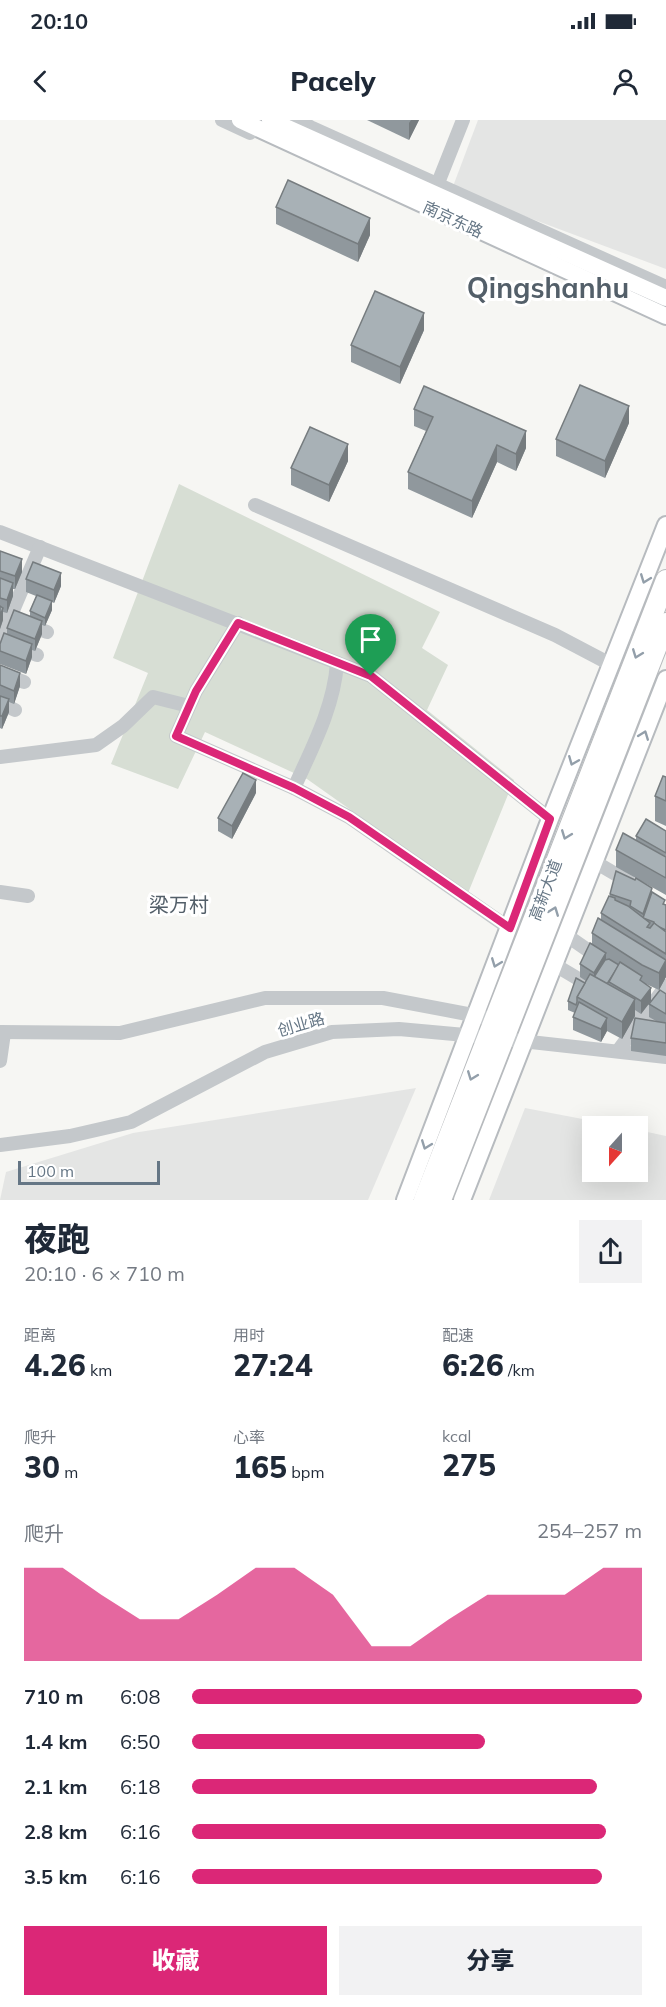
<!DOCTYPE html>
<html lang="zh">
<head>
<meta charset="utf-8">
<style>
	:root { --surface:#fff; --page:#f2f2f3; --text:#1f2937; --muted:#747a83; --accent:#db2777 }
	body { margin:0; font-family:Mulish,"Noto Sans SC",sans-serif; background:var(--page); color:var(--text); height:100vh; display:flex; flex-direction:column; font-size:22px; white-space:nowrap }
	* { box-sizing:border-box; margin:0 }
	p { font-size:20px; color:var(--muted) }
	.icon { flex:none; width:33px; height:33px; fill:none; stroke:currentColor; stroke-width:2; stroke-linecap:round; stroke-linejoin:round }
	.map { position:relative; height:1080px; overflow:hidden }
	.side { display:flex; flex-direction:column; background:var(--surface); flex:1 }
	.side>* { flex:none }
	.needle { width:39px; rotate:201deg }
	.fabs { position:absolute; left:582px; top:996px; display:grid; gap:12px }
	.fabs a { display:grid; place-items:center; width:66px; height:66px; border-radius:0px; background:var(--surface); box-shadow:0 6px 24px #0002; font-size:30px }
	.scale { position:absolute; left:18px; bottom:15px; width:142px; box-sizing:border-box; padding-left:6px; border:3px solid #657685; border-top:0; font-size:16px; line-height:21px; white-space:nowrap; color:#657685; -webkit-text-stroke:4px #fff; paint-order:stroke }
	.pin { position:absolute; display:grid; place-items:center; width:51px; height:51px; color:#fff; margin:-62px -26px; border-radius:50% 50% 50% 0; rotate:-45deg; box-shadow:0 0 6px #0007 }
	.pin .icon { rotate:45deg }
	.round { display:grid; place-items:center; flex:none; width:63px; height:63px; border-radius:0px; background:var(--page) }
	.headline { display:flex; align-items:center; justify-content:space-between; height:102px; padding:0 24px }
	h1 { font-size:33px; font-weight:800; line-height:45px }
	.metrics { display:grid; grid-template-columns:repeat(3,1fr); gap:9px; height:102px; padding:6px 24px }
	.metrics div { display:grid; align-content:center }
	.metrics b { font-size:30px; font-weight:800 }
	.metrics small { font-size:16px; font-weight:400 }
	.metrics p { font-size:16px }
	.chart { height:168px; padding:12px 24px }
	.chart p { display:flex; justify-content:space-between }
	.chart svg { width:100%; height:108px; margin-top:6px; fill:var(--accent); opacity:.7 }
	.action { display:flex; gap:12px; margin-top:auto; padding:12px 24px }
	.action a { flex:1; height:69px; border-radius:0px; background:var(--accent); color:#fff; font-size:24px; font-weight:800; line-height:69px; text-align:center }
	.action a+a { background:var(--page); color:var(--text) }
	ul { padding:0 24px; list-style:none; font-size:20px }
	li { display:grid; grid-template-columns:96px 72px 1fr; align-items:center; height:45px }
	li i { height:15px; border-radius:8px; background:var(--accent) }
	.status { display:flex; justify-content:space-between; align-items:center; height:42px; padding:0 30px; background:var(--surface); direction:ltr }
	.status svg { height:16px; fill:currentColor }
	header { display:flex; justify-content:space-between; align-items:center; height:78px; padding:0 24px; background:var(--surface); font-size:27px; font-weight:800 }
	.map>svg:first-child { display:block }
	.built { fill:#e4e5e4 }
	.green { fill:#d7ded4 }
	.lines { fill:none; stroke-linecap:round; stroke-linejoin:round }
	.major-casing { stroke:#b7bbbf; stroke-width:20 }
	.highway-casing { stroke:#b7babd; stroke-width:22 }
	.minor { stroke:#c4c8cb; stroke-width:14 }
	.major { stroke:#fff; stroke-width:16 }
	.highway { stroke:#fff; stroke-width:20 }
	.wall { fill:#90989d }
	.shaded-wall { fill:#767c7f }
	.building { fill:#a8b1b6; stroke:#767c7f; stroke-width:1.5 }
	.oneway { stroke:#939faa }
	.route-casing { stroke:#fff; stroke-width:12 }
	.route { stroke:#db2777; stroke-width:8 }
	.labels { text-anchor:middle; dominant-baseline:central; stroke-width:6; stroke-linejoin:round; paint-order:stroke }
	.street-label { font-size:16px; fill:#657685; stroke:#fff }
	.quarter-label { font-size:20px; fill:#535f69; stroke:#fff }
	.town-label { font-size:28px; font-weight:bold; fill:#535f69; stroke:#fff }
</style>
</head>
<body>
<div class="status"><b>20:10</b><svg viewBox="0 0 49 12"><path d="M0 12V9h3v3zM5 12V6h3v6zM10 12V3h3v9zM15 12V0h3v12zM26 1h20v11H26zM47 4h2v5h-2z"/></svg></div>
<header><svg class="icon" aria-label="back" viewBox="0 0 24 24"><path d="M15 5l-7 7 7 7"/></svg>Pacely<svg class="icon" aria-label="person" viewBox="0 0 24 24"><circle cx="12" cy="8" r="4"/><path d="M4 21q1-7 8-7t8 7"/></svg></header>
<div class="map">
<svg width="666" height="1080" viewBox="0 0 666 1080">
	<rect width="100%" height="100%" fill="#f6f6f3"/>
	<g class="built">
		<polygon points="478,0 666,0 666,149 452,69"/>
		<polygon points="416,968 368,1080 0,1080 6,1052 133,1013"/>
		<polygon points="525,988 619,1006 592,1006 592,1052 638,1052 638,1010 666,1016 666,1080 489,1080"/>
	</g>
	<polygon class="green" points="179,364 440,492 422,528 448,545 427,590 514,660 468,773 307,659 205,612 178,669 111,644 148,553 113,538"/>
	<g class="lines">
		<defs>
			<g id="major">
				<polyline points="240,0 666,196"/>
				<polyline points="270,0 666,178"/>
				<polyline points="405,1080 550,699 666,405"/>
				<polyline points="462,1080 666,559"/>
			</g>
			<g id="highway">
				<polyline points="424,1080 666,460"/>
				<polyline points="441,1080 666,503"/>
			</g>
		</defs>
		<use href="#major" class="major-casing"/>
		<use href="#highway" class="highway-casing"/>
		<g class="minor">
			<polyline points="222,0 250,13"/>
			<polyline points="298,0 312,8 666,167"/>
			<polyline points="434,73 463,0"/>
			<polyline points="255,385 555,515 612,545"/>
			<polyline points="0,412 371,556 550,699"/>
			<polyline points="0,494 47,512"/>
			<polyline points="238,503 196,571 176,616 294,668 349,697 509,808"/>
			<polyline points="0,521 40,427"/>
			<polyline points="16,527 37,535"/>
			<polyline points="0,553 24,562"/>
			<polyline points="0,583 15,590"/>
			<polyline points="0,637 96,625 123,606 153,577 189,586"/>
			<path d="M294 668C312 628 334 587 337 543"/>
			<polyline points="595,742 629,762"/>
			<polyline points="0,772 28,776"/>
			<polyline points="566,815 602,840"/>
			<polyline points="555,845 597,870"/>
			<polyline points="621,884 666,910"/>
			<polyline points="0,912 120,913 265,878 383,878 483,897"/>
			<polyline points="495,918 666,937"/>
			<polyline points="618,931 666,866"/>
			<polyline points="0,941 4,913"/>
			<polyline points="0,1025 70,1016 131,1002 265,932 332,912 399,909 476,916"/>
		</g>
		<use href="#major" class="major"/>
		<use href="#highway" class="highway"/>
	</g>
	<g class="wall">
		<polygon points="367,0 419,0 409,20"/>
		<polygon points="276,87 370,115 358,142 276,104"/>
		<polygon points="424,210 400,264 351,242 351,225"/>
		<polygon points="414,289 526,328 516,351 497,342 472,398 408,369 408,352 426,311 414,306"/>
		<polygon points="629,303 605,358 556,336 556,319"/>
		<polygon points="348,341 329,382 291,365 291,348"/>
		<polygon points="0,431 22,452 15,469 13,469 13,476 7,493 3,492 3,500 0,509"/>
		<polygon points="26,459 61,466 54,483 52,482 52,490 45,506 42,505 42,514 35,531 32,530 32,537 26,554 0,544 0,524 7,514 7,508 30,496 30,491 36,476 26,472"/>
		<polygon points="0,545 20,566 14,584 9,582 9,592 2,609 0,608"/>
		<polygon points="666,657 666,706 655,701 655,676"/>
		<polygon points="256,673 232,719 218,711 218,698"/>
		<polygon points="666,711 666,775 616,747 616,730 636,720 636,716"/>
		<polygon points="652,772 666,785 666,857 659,870 646,864 651,881 641,894 635,890 635,896 622,919 607,911 601,922 573,910 573,897 575,893 568,890 568,881 586,861 580,857 580,844 592,824 592,813 601,800 601,793 610,776 610,774"/>
		<polygon points="666,874 666,936 631,931 631,918 656,901 649,897 649,884"/>
	</g>
	<g class="shaded-wall">
		<polygon points="411,0 419,0 409,20 409,3"/>
		<polygon points="370,98 370,115 358,142 358,124"/>
		<polygon points="424,193 424,210 400,264 400,247"/>
		<polygon points="629,286 629,303 605,358 605,341"/>
		<polygon points="526,311 526,328 516,351 516,334"/>
		<polygon points="348,324 348,341 329,382 329,365"/>
		<polygon points="497,325 497,342 472,398 472,381"/>
		<polygon points="22,439 22,452 15,469 15,456"/>
		<polygon points="61,453 61,466 54,483 54,470"/>
		<polygon points="13,463 13,476 7,493 7,480"/>
		<polygon points="52,481 52,490 45,506 45,498"/>
		<polygon points="3,488 3,500 0,509 0,496"/>
		<polygon points="42,501 42,514 35,531 35,519"/>
		<polygon points="32,524 32,537 26,554 26,541"/>
		<polygon points="20,553 20,566 14,584 14,571"/>
		<polygon points="9,579 9,592 2,609 2,596"/>
		<polygon points="256,660 256,673 232,719 232,706"/>
		<polygon points="652,768 652,781 643,798 643,794"/>
		<polygon points="606,833 606,846 594,857 594,853"/>
		<polygon points="666,840 666,857 659,870 659,853"/>
		<polygon points="651,868 651,881 641,894 641,881"/>
		<polygon points="635,879 635,896 622,919 622,902"/>
		<polygon points="607,898 607,911 601,922 601,909"/>
	</g>
	<g class="building">
		<polygon points="288,60 370,98 358,124 276,87"/>
		<polygon points="375,171 424,193 400,247 351,225"/>
		<polygon points="580,265 629,286 605,341 556,319"/>
		<polygon points="424,266 526,311 516,334 497,325 472,381 408,352 433,297 414,289"/>
		<polygon points="310,307 348,324 329,365 291,348"/>
		<polygon points="0,431 22,439 15,456 0,451"/>
		<polygon points="33,442 61,453 54,470 26,459"/>
		<polygon points="0,458 13,463 7,480 0,478"/>
		<polygon points="37,475 52,481 45,498 30,491"/>
		<polygon points="0,486 3,488 0,496"/>
		<polygon points="14,490 42,501 35,519 7,508"/>
		<polygon points="4,513 32,524 26,541 0,531 0,524"/>
		<polygon points="0,545 20,553 14,571 0,565"/>
		<polygon points="0,576 9,579 2,596 0,596"/>
		<polygon points="243,653 256,660 232,706 218,698"/>
		<polygon points="663,656 666,657 666,681 655,676"/>
		<polygon points="646,699 666,711 666,733 636,716"/>
		<polygon points="623,713 666,737 666,758 616,730"/>
		<polygon points="616,751 635,760 636,758 652,768 643,794 630,786 631,781 610,774"/>
		<polygon points="652,772 665,780 663,784 666,785 666,810 657,806 654,803 654,802 643,798"/>
		<polygon points="609,776 615,778 615,780 628,786 650,803 647,807 650,808 654,803 666,812 666,834 601,793"/>
		<polygon points="598,798 666,840 659,853 642,845 592,813"/>
		<polygon points="590,823 606,833 594,853 580,844"/>
		<polygon points="609,839 619,845 607,864 594,857 605,840"/>
		<polygon points="620,842 642,856 640,860 651,868 641,881 609,862"/>
		<polygon points="590,854 635,879 622,902 577,877"/>
		<polygon points="576,858 585,863 577,877 577,882 576,885 568,881"/>
		<polygon points="660,870 666,874 666,894 649,884"/>
		<polygon points="579,882 607,898 601,909 573,897"/>
		<polygon points="635,898 666,903 666,923 631,918"/>
	</g>
	<defs><path id="oneway-chevron" d="M-2-3.5L2.5 0L-2 3.5" fill="none" stroke-width="1.6" stroke-linecap="round" stroke-linejoin="round" transform="scale(1.5)"/></defs>
	<g class="oneway">
		<use href="#oneway-chevron" transform="translate(645 459) rotate(111)"/>
		<use href="#oneway-chevron" transform="translate(637 534) rotate(111)"/>
		<use href="#oneway-chevron" transform="translate(644 615) rotate(-69)"/>
		<use href="#oneway-chevron" transform="translate(573 641) rotate(112)"/>
		<use href="#oneway-chevron" transform="translate(566 715) rotate(111)"/>
		<use href="#oneway-chevron" transform="translate(554 791) rotate(-69)"/>
		<use href="#oneway-chevron" transform="translate(496 843) rotate(111)"/>
		<use href="#oneway-chevron" transform="translate(472 956) rotate(111)"/>
		<use href="#oneway-chevron" transform="translate(426 1025) rotate(111)"/>
	</g>
	<g class="lines">
		<defs>
			<polygon id="route" points="238,503 371,556 550,699 510,808 349,697 294,668 176,616 196,571"/>
		</defs>
		<use href="#route" class="route-casing"/>
		<use href="#route" class="route"/>
	</g>
	<g class="labels">
		<g class="street-label">
			<text transform="translate(453 99) rotate(25)">南京东路</text>
			<text transform="translate(545 770) rotate(-69)">高新大道</text>
			<text transform="translate(301 904) rotate(-16)">创业路</text>
		</g>
		<g class="quarter-label">
			<text x="179" y="784">梁万村</text>
		</g>
		<g class="town-label">
			<text x="548" y="167">Qingshanhu</text>
		</g>
	</g>
</svg>
<div class="fabs">
<a><svg class="needle" viewBox="-14 -14 28 28"><path d="M0-13l5 13h-10z" fill="#e53935"/><path d="M0 13l5-13h-10z" fill="#747a83"/></svg></a>
</div>
<div class="scale">100 m</div>
<div class="pin" style="left:371px;top:556px;background:#1e9e55"><svg class="icon" aria-label="arrive" viewBox="0 0 24 24"><path d="M6 21V4h12l-3 4 3 4H6"/></svg></div>
</div>
<section class="side">
<div class="headline"><div><h1>夜跑</h1><p>20:10 · 6 × 710 m</p></div><a class="round"><svg class="icon" aria-label="share" viewBox="0 0 24 24"><path d="M12 15V3M7 8l5-5 5 5M5 13v7h14v-7"/></svg></a></div>
<div class="metrics">
<div><p>距离</p><b>4.26<small> km</small></b></div>
<div><p>用时</p><b>27:24</b></div>
<div><p>配速</p><b>6:26<small> /km</small></b></div>
</div>
<div class="metrics">
<div><p>爬升</p><b>30<small> m</small></b></div>
<div><p>心率</p><b>165<small> bpm</small></b></div>
<div><p>kcal</p><b>275</b></div>
</div>
<div class="chart"><p><span>爬升</span>254–257 m</p>
<svg viewBox="0 0 160 44" preserveAspectRatio="none"><path d="M0 44V6L10 6L20 17L30 27L40 27L50 17L60 6L70 6L80 17L90 38L100 38L110 27L120 17L130 17L140 17L150 6L160 6V44z"/></svg>
</div>
<ul>
<li><b>710 m</b>6:08<i style="width:100%"></i></li>
<li><b>1.4 km</b>6:50<i style="width:65%"></i></li>
<li><b>2.1 km</b>6:18<i style="width:90%"></i></li>
<li><b>2.8 km</b>6:16<i style="width:92%"></i></li>
<li><b>3.5 km</b>6:16<i style="width:91%"></i></li>
</ul>
<div class="action"><a>收藏</a><a>分享</a></div>
</section>
</body>
</html>
